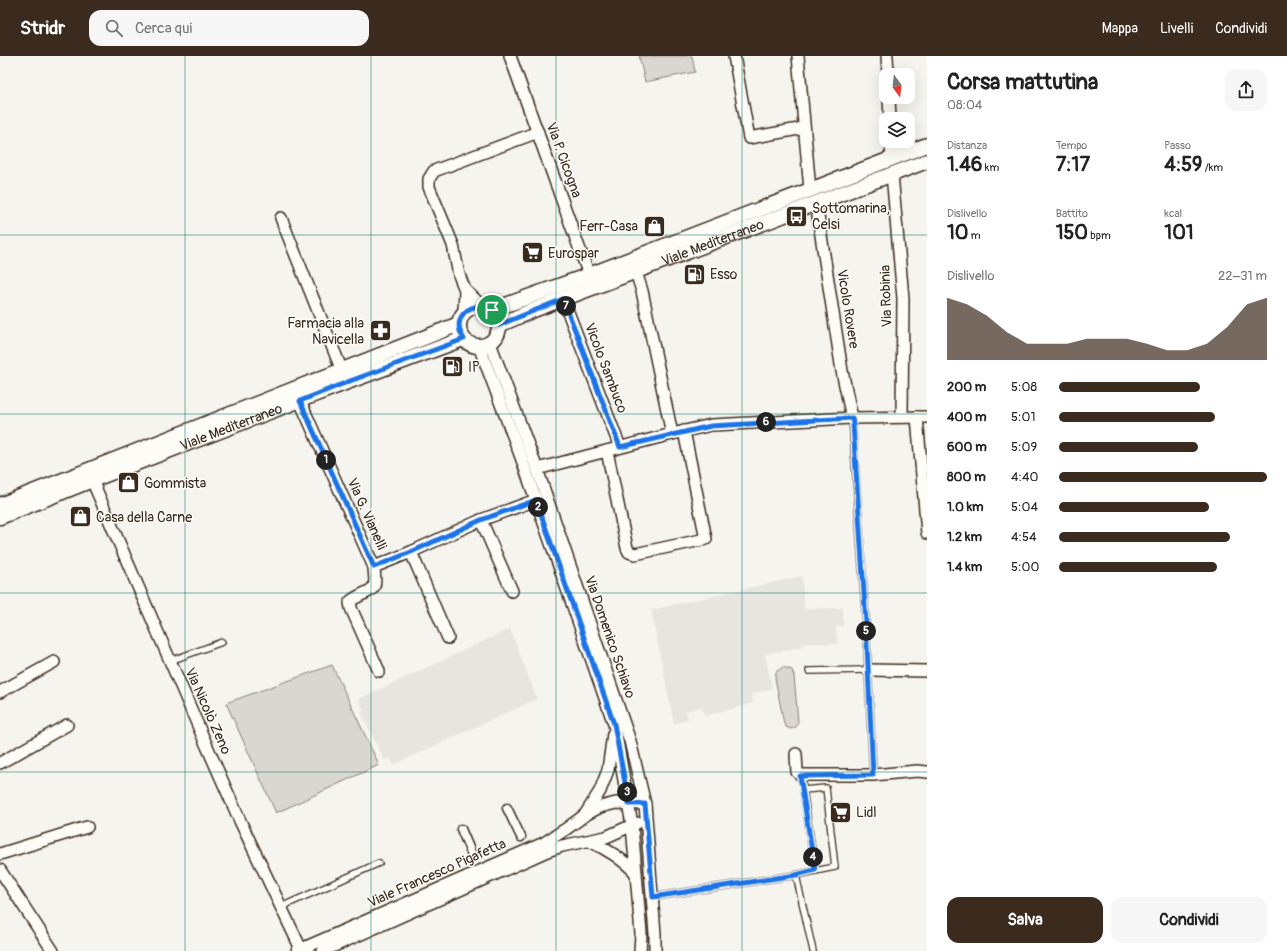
<!DOCTYPE html>
<html lang="it">
<head>
<meta charset="utf-8">
<style>
	:root { --surface:#fff; --page:#f6f6f6; --text:#222; --muted:#767676; --accent:#3b2a1e }
	body { margin:0; font-family:Pangolin,sans-serif; background:var(--page); color:var(--text); height:100vh; display:flex; flex-direction:column; font-size:15px; white-space:nowrap }
	* { box-sizing:border-box; margin:0 }
	p { font-size:13px; color:var(--muted) }
	.icon { flex:none; width:22px; height:22px; fill:none; stroke:currentColor; stroke-width:2; stroke-linecap:round; stroke-linejoin:round }
	.map { position:relative; flex:1; overflow:hidden }
	.side { display:flex; flex-direction:column; background:var(--surface); width:360px }
	.side>* { flex:none }
	.needle { width:26px; rotate:165deg }
	.tools { position:absolute; left:879px; top:12px; display:grid; gap:8px }
	.tools a { display:grid; place-items:center; width:36px; height:36px; border-radius:8px; background:var(--surface); box-shadow:0 4px 16px #0002; font-size:20px }
	.pin { position:absolute; display:grid; place-items:center; width:34px; height:34px; color:#fff; margin:-17px; border:2px solid #fff; border-radius:50%; box-shadow:0 1px 4px #0007 }
	.km { position:absolute; width:20px; height:20px; margin:-10px; border-radius:50%; background:#222; color:#fff; font-size:11px; line-height:20px; text-align:center }
	.round { display:grid; place-items:center; flex:none; width:42px; height:42px; border-radius:12px; background:var(--page) }
	.overview { display:flex; align-items:center; justify-content:space-between; height:68px; padding:0 20px }
	h1 { font-size:22px; font-weight:700; line-height:30px }
	.stats { display:grid; grid-template-columns:repeat(3,1fr); gap:6px; height:68px; padding:4px 20px }
	.stats div { display:grid; align-content:center }
	.stats b { font-size:20px; font-weight:700 }
	.stats small { font-size:11px; font-weight:400 }
	.stats p { font-size:11px }
	.chart { height:112px; padding:8px 20px }
	.chart p { display:flex; justify-content:space-between }
	.chart svg { width:100%; height:72px; margin-top:4px; fill:var(--accent); opacity:.7 }
	.primary-button { display:flex; gap:8px; margin-top:auto; padding:8px 20px }
	.primary-button a { flex:1; height:46px; border-radius:12px; background:var(--accent); color:#fff; font-size:16px; font-weight:700; line-height:46px; text-align:center }
	.primary-button a+a { background:var(--page); color:var(--text) }
	ul { padding:0 20px; list-style:none; font-size:13px }
	li { display:grid; grid-template-columns:64px 48px 1fr; align-items:center; height:30px }
	li i { height:10px; border-radius:5px; background:var(--accent) }
	header { display:flex; align-items:center; gap:24px; box-sizing:border-box; height:56px; padding:0 20px; background:var(--accent); color:#fff }
	header strong { font-size:19px }
	nav { display:flex; gap:22px; margin-inline-start:auto; font-size:14px }
	.search { width:280px; height:36px; background:var(--page); display:flex; align-items:center; gap:10px; box-sizing:border-box; padding:0 14px; border-radius:12px; color:var(--muted); font-size:15px }
	main { display:flex; flex:1; min-height:0 }
	.map>svg:first-child { display:block }
	.built { fill:#e7e5df }
	.green { fill:#dad6d0; stroke:#8a8077 }
	.lines { fill:none; stroke-linecap:round; stroke-linejoin:round }
	.service-casing { stroke:#3b2a1e; stroke-width:8 }
	.pedestrian-casing { stroke:#3b2a1e; stroke-width:11 }
	.minor-casing { stroke:#3b2a1e; stroke-width:14 }
	.tertiary-casing { stroke:#3b2a1e; stroke-width:17 }
	.service { stroke:#fdfcf7; stroke-width:5.5 }
	.pedestrian { stroke:#fdfcf7; stroke-width:8 }
	.minor { stroke:#fdfcf7; stroke-width:11 }
	.tertiary { stroke:#fdfcf7; stroke-width:14 }
	.route-casing { stroke:#fff; stroke-width:8 }
	.route { stroke:#1a73e8; stroke-width:5 }
	.grid { fill:none; stroke:#0f766e; stroke-width:1; stroke-opacity:0.55 }
	.labels { text-anchor:middle; dominant-baseline:central; stroke-width:3; stroke-linejoin:round; paint-order:stroke }
	.street-label { font-size:14px; fill:#3b2a1e; stroke:#fdfcf7 }
	.poi-label { font-size:14px; fill:#3b2a1e; stroke:#fdfcf7; text-anchor:start }
</style>
</head>
<body>
<header>
<strong>Stridr</strong>
<div class="search"><svg class="icon" aria-label="search" viewBox="0 0 24 24"><circle cx="10" cy="10" r="6"/><path d="M15 15l6 6"/></svg>Cerca qui</div>
<nav><a>Mappa</a><a>Livelli</a><a>Condividi</a></nav>
</header>
<main>
<div class="map">
<svg width="927" height="895" viewBox="0 0 927 895">
	<rect width="100%" height="100%" fill="#f5f4ee"/>
	<filter id="ink" filterUnits="userSpaceOnUse"><feTurbulence type="fractalNoise" baseFrequency=".025" numOctaves="2"/><feDisplacementMap in="SourceGraphic" scale="8" xChannelSelector="R" yChannelSelector="G"/><feConvolveMatrix kernelMatrix="1 2 1 2 8 2 1 2 1" color-interpolation-filters="sRGB"/></filter>
	<g filter="url(#ink)">
		<g class="built">
			<polygon points="802,520 804,553 843,552 843,570 836,571 837,588 807,587 802,588 802,591 765,598 772,633 751,638 753,647 705,660 702,651 686,655 688,663 674,668 651,554"/>
			<polygon points="510,573 537,643 393,709 390,702 384,704 361,656 364,655 359,643"/>
		</g>
		<g class="green">
			<polygon points="639,0 692,0 695,16 645,26"/>
			<polygon points="332,609 379,709 276,757 226,647"/>
			<polygon points="783,611 792,614 794,620 798,666 796,671 791,673 786,671 784,668 775,622 776,616"/>
		</g>
		<g class="lines">
			<defs>
				<g id="service">
					<polyline points="852,362 866,567 873,719"/>
					<polyline points="170,605 222,586"/>
					<polyline points="809,615 868,614"/>
					<polyline points="801,719 815,815 835,811 826,732 803,734"/>
					<polyline points="796,819 815,815"/>
					<polyline points="653,841 796,819 813,895"/>
					<polyline points="281,851 379,807"/>
				</g>
				<g id="pedestrian">
					<polyline points="507,752 521,781"/>
					<polyline points="461,773 472,799"/>
				</g>
				<g id="minor">
					<polyline points="510,0 589,219"/>
					<polyline points="734,0 749,82 804,72"/>
					<polyline points="798,0 810,134"/>
					<polyline points="887,0 888,19"/>
					<polyline points="889,41 890,63"/>
					<polyline points="891,85 892,103"/>
					<polyline points="892,118 903,242 902,361"/>
					<polyline points="816,147 842,315 852,362"/>
					<polyline points="281,162 342,315"/>
					<polyline points="636,216 642,235 672,378"/>
					<polyline points="563,243 620,391"/>
					<polyline points="482,250 465,234 459,219 453,189 429,131 429,123 434,115 538,76"/>
					<polyline points="464,257 465,234"/>
					<polyline points="490,287 537,413 630,685 645,748 655,878 655,895"/>
					<polyline points="479,290 521,401 614,668 632,769 641,878 640,895"/>
					<polyline points="300,345 374,511 411,496 481,464 536,444"/>
					<polyline points="917,361 927,477"/>
					<polyline points="607,395 627,492 629,496 635,498 706,483 684,375"/>
					<polyline points="537,413 672,378 711,369 852,362 927,361"/>
					<polyline points="92,424 206,688 241,767 302,895"/>
					<polyline points="481,464 512,535"/>
					<polyline points="411,496 448,582"/>
					<path d="M374 511C374 516 376 525 374 530 372 536 355 540 350 546L351 552 379 615"/>
					<polyline points="868,614 927,615"/>
					<polyline points="0,636 54,606"/>
					<polyline points="796,698 797,716 801,719 873,719 917,715 927,716"/>
					<polyline points="0,707 67,669"/>
					<polyline points="585,759 600,735 608,714 613,678"/>
					<path d="M589 785C607 793 623 803 636 817"/>
					<polyline points="0,798 87,771"/>
					<polyline points="0,814 53,895"/>
					<polyline points="297,895 544,787 566,773 585,759 600,751 616,747 645,748"/>
					<polyline points="323,895 547,795 562,790 606,781 637,767"/>
				</g>
				<g id="tertiary">
					<circle cx="479" cy="270" r="20"/>
					<polyline points="492,254 589,219 927,89"/>
					<path id="s1" d="M499 269 531 255 927 105"/>
					<polyline points="0,449 459,268"/>
					<path id="s2" d="M0 461 92 424 350 325 463 283"/>
				</g>
			</defs>
			<use href="#service" class="service-casing"/>
			<use href="#pedestrian" class="pedestrian-casing"/>
			<use href="#minor" class="minor-casing"/>
			<use href="#tertiary" class="tertiary-casing"/>
			<use href="#service" class="service"/>
			<use href="#pedestrian" class="pedestrian"/>
			<use href="#minor" class="minor"/>
			<use href="#tertiary" class="tertiary"/>
		</g>
	</g>
	<g class="lines" filter="url(#ink)">
		<defs>
			<path id="route" d="M563 243 620 391 711 370 852 362 853 368 866 567 873 719 800 720 815 814 796 819 653 841 645 748H629L614 668 536 444 481 464 411 496 374 511 300 345 350 325 464 283C444 254 492 234 499 269Z"/>
		</defs>
		<use href="#route" class="route-casing"/>
		<use href="#route" class="route"/>
	</g>
	<path class="grid" d="M185 0V895M371 0V895M556 0V895M742 0V895M0 179H927M0 358H927M0 537H927M0 716H927"/>
	<defs>
		<symbol id="bus-square" viewBox="-11 -11 22 22"><rect x="-9" y="-9" width="18" height="18" rx="4" fill="#3b2a1e" stroke="#fdfcf7"/><path d="M-5-6H5V4H4V6H2V4H-2V6H-4V4H-5ZM-3.5-4V0h7V-4ZM-3.5 1.2v1.5H-2V1.2ZM2 1.2v1.5H3.5V1.2Z" fill="#fff"/></symbol>
		<symbol id="shop-square" viewBox="-11 -11 22 22"><rect x="-9" y="-9" width="18" height="18" rx="4" fill="#3b2a1e" stroke="#fdfcf7"/><path d="M-5-2.5h2.3a2.7 3.5 0 0 1 5.4 0H5L5.5 6h-11ZM-1.5-2.5h3a1.5 2.3 0 0 0-3 0Z" fill="#fff"/></symbol>
		<symbol id="supermarket-square" viewBox="-11 -11 22 22"><rect x="-9" y="-9" width="18" height="18" rx="4" fill="#3b2a1e" stroke="#fdfcf7"/><path d="M-6-5.5h2.5l.6 2H6L4.5 2H-2.5L-4.4-4H-6ZM-1.5 3.2a1.3 1.3 0 1 0 .1 0ZM3 3.2a1.3 1.3 0 1 0 .1 0Z" fill="#fff"/></symbol>
		<symbol id="fuel-square" viewBox="-11 -11 22 22"><rect x="-9" y="-9" width="18" height="18" rx="4" fill="#3b2a1e" stroke="#fdfcf7"/><path d="M-5.5-6h7V0h2V4h1.3V-2.5L3-4.5l.8-.8L6-3V5H2.5V1h-1V6h-7ZM-4.2-4.7v3.2H.2V-4.7Z" fill="#fff"/></symbol>
		<symbol id="pharmacy-square" viewBox="-11 -11 22 22"><rect x="-9" y="-9" width="18" height="18" rx="4" fill="#3b2a1e" stroke="#fdfcf7"/><path d="M-2-6h4v4h4v4h-4v4h-4v-4h-4v-4h4Z" fill="#fff"/></symbol>
	</defs>
	<g fill-rule="evenodd">
		<use href="#bus-square" x="784" y="148" width="25" height="25"/>
		<use href="#shop-square" x="642" y="158" width="25" height="25"/>
		<use href="#supermarket-square" x="520" y="184" width="25" height="25"/>
		<use href="#fuel-square" x="682" y="206" width="25" height="25"/>
		<use href="#pharmacy-square" x="368" y="262" width="25" height="25"/>
		<use href="#fuel-square" x="440" y="298" width="25" height="25"/>
		<use href="#shop-square" x="116" y="414" width="25" height="25"/>
		<use href="#shop-square" x="68" y="448" width="25" height="25"/>
		<use href="#supermarket-square" x="828" y="744" width="25" height="25"/>
	</g>
	<g class="labels">
		<g class="street-label">
			<text transform="translate(564 104) rotate(70)">Via P. Cicogna</text>
			<text stroke="none"><textPath href="#s1" startOffset="229">Viale Mediterraneo</textPath></text>
			<text transform="translate(886 240) rotate(-92)">Via Robinia</text>
			<text transform="translate(848 253) rotate(81)">Vicolo Rovere</text>
			<text transform="translate(606 312) rotate(69)">Vicolo Sambuco</text>
			<text stroke="none"><textPath href="#s2" startOffset="248">Viale Mediterraneo</textPath></text>
			<text transform="translate(367 458) rotate(66)">Via G. Vianelli</text>
			<text transform="translate(610 581) rotate(71)">Via Domenico Schiavo</text>
			<text transform="translate(208 655) rotate(66)">Via Nicolò Zeno</text>
			<text transform="translate(437 817) rotate(-24)">Viale Francesco Pigafetta</text>
		</g>
		<g class="poi-label">
			<text x="812" y="152">Sottomarina,<tspan x="812" dy="16">Celsi</tspan></text>
			<text x="638" y="170" text-anchor="end">Ferr-Casa</text>
			<text x="548" y="197">Eurospar</text>
			<text x="710" y="218">Esso</text>
			<text x="364" y="267" text-anchor="end">Farmacia alla<tspan x="364" dy="16">Navicella</tspan></text>
			<text x="468" y="311">IP</text>
			<text x="144" y="427">Gommista</text>
			<text x="96" y="461">Casa della Carne</text>
			<text x="856" y="756">Lidl</text>
		</g>
	</g>
</svg>
<div class="tools">
<a><svg class="needle" viewBox="-14 -14 28 28"><path d="M0-13l5 13h-10z" fill="#e53935"/><path d="M0 13l5-13h-10z" fill="#767676"/></svg></a>
<a><svg class="icon" aria-label="layers" viewBox="0 0 24 24"><path d="M12 4l9 5-9 5-9-5zM3 14l9 5 9-5"/></svg></a>
</div>
<div class="pin" style="left:492px;top:254px;background:#1e9e55"><svg class="icon" aria-label="arrive" viewBox="0 0 24 24"><path d="M6 21V4h12l-3 4 3 4H6"/></svg></div>
<b class="km" style="left:326px;top:404px">1</b>
<b class="km" style="left:538px;top:451px">2</b>
<b class="km" style="left:627px;top:736px">3</b>
<b class="km" style="left:813px;top:801px">4</b>
<b class="km" style="left:866px;top:575px">5</b>
<b class="km" style="left:766px;top:366px">6</b>
<b class="km" style="left:566px;top:250px">7</b>
</div>
<section class="side">
<div class="overview"><div><h1>Corsa mattutina</h1><p>08:04</p></div><a class="round"><svg class="icon" aria-label="share" viewBox="0 0 24 24"><path d="M12 15V3M7 8l5-5 5 5M5 13v7h14v-7"/></svg></a></div>
<div class="stats">
<div><p>Distanza</p><b>1.46<small> km</small></b></div>
<div><p>Tempo</p><b>7:17</b></div>
<div><p>Passo</p><b>4:59<small> /km</small></b></div>
</div>
<div class="stats">
<div><p>Dislivello</p><b>10<small> m</small></b></div>
<div><p>Battito</p><b>150<small> bpm</small></b></div>
<div><p>kcal</p><b>101</b></div>
</div>
<div class="chart"><p><span>Dislivello</span>22–31 m</p>
<svg viewBox="0 0 160 44" preserveAspectRatio="none"><path d="M0 44V6L10 10L20 17L30 27L40 34L50 34L60 34L70 31L80 31L90 31L100 34L110 38L120 38L130 34L140 24L150 10L160 6V44z"/></svg>
</div>
<ul>
<li><b>200 m</b>5:08<i style="width:68%"></i></li>
<li><b>400 m</b>5:01<i style="width:75%"></i></li>
<li><b>600 m</b>5:09<i style="width:67%"></i></li>
<li><b>800 m</b>4:40<i style="width:100%"></i></li>
<li><b>1.0 km</b>5:04<i style="width:72%"></i></li>
<li><b>1.2 km</b>4:54<i style="width:82%"></i></li>
<li><b>1.4 km</b>5:00<i style="width:76%"></i></li>
</ul>
<div class="primary-button"><a>Salva</a><a>Condividi</a></div>
</section>
</main>
</body>
</html>
